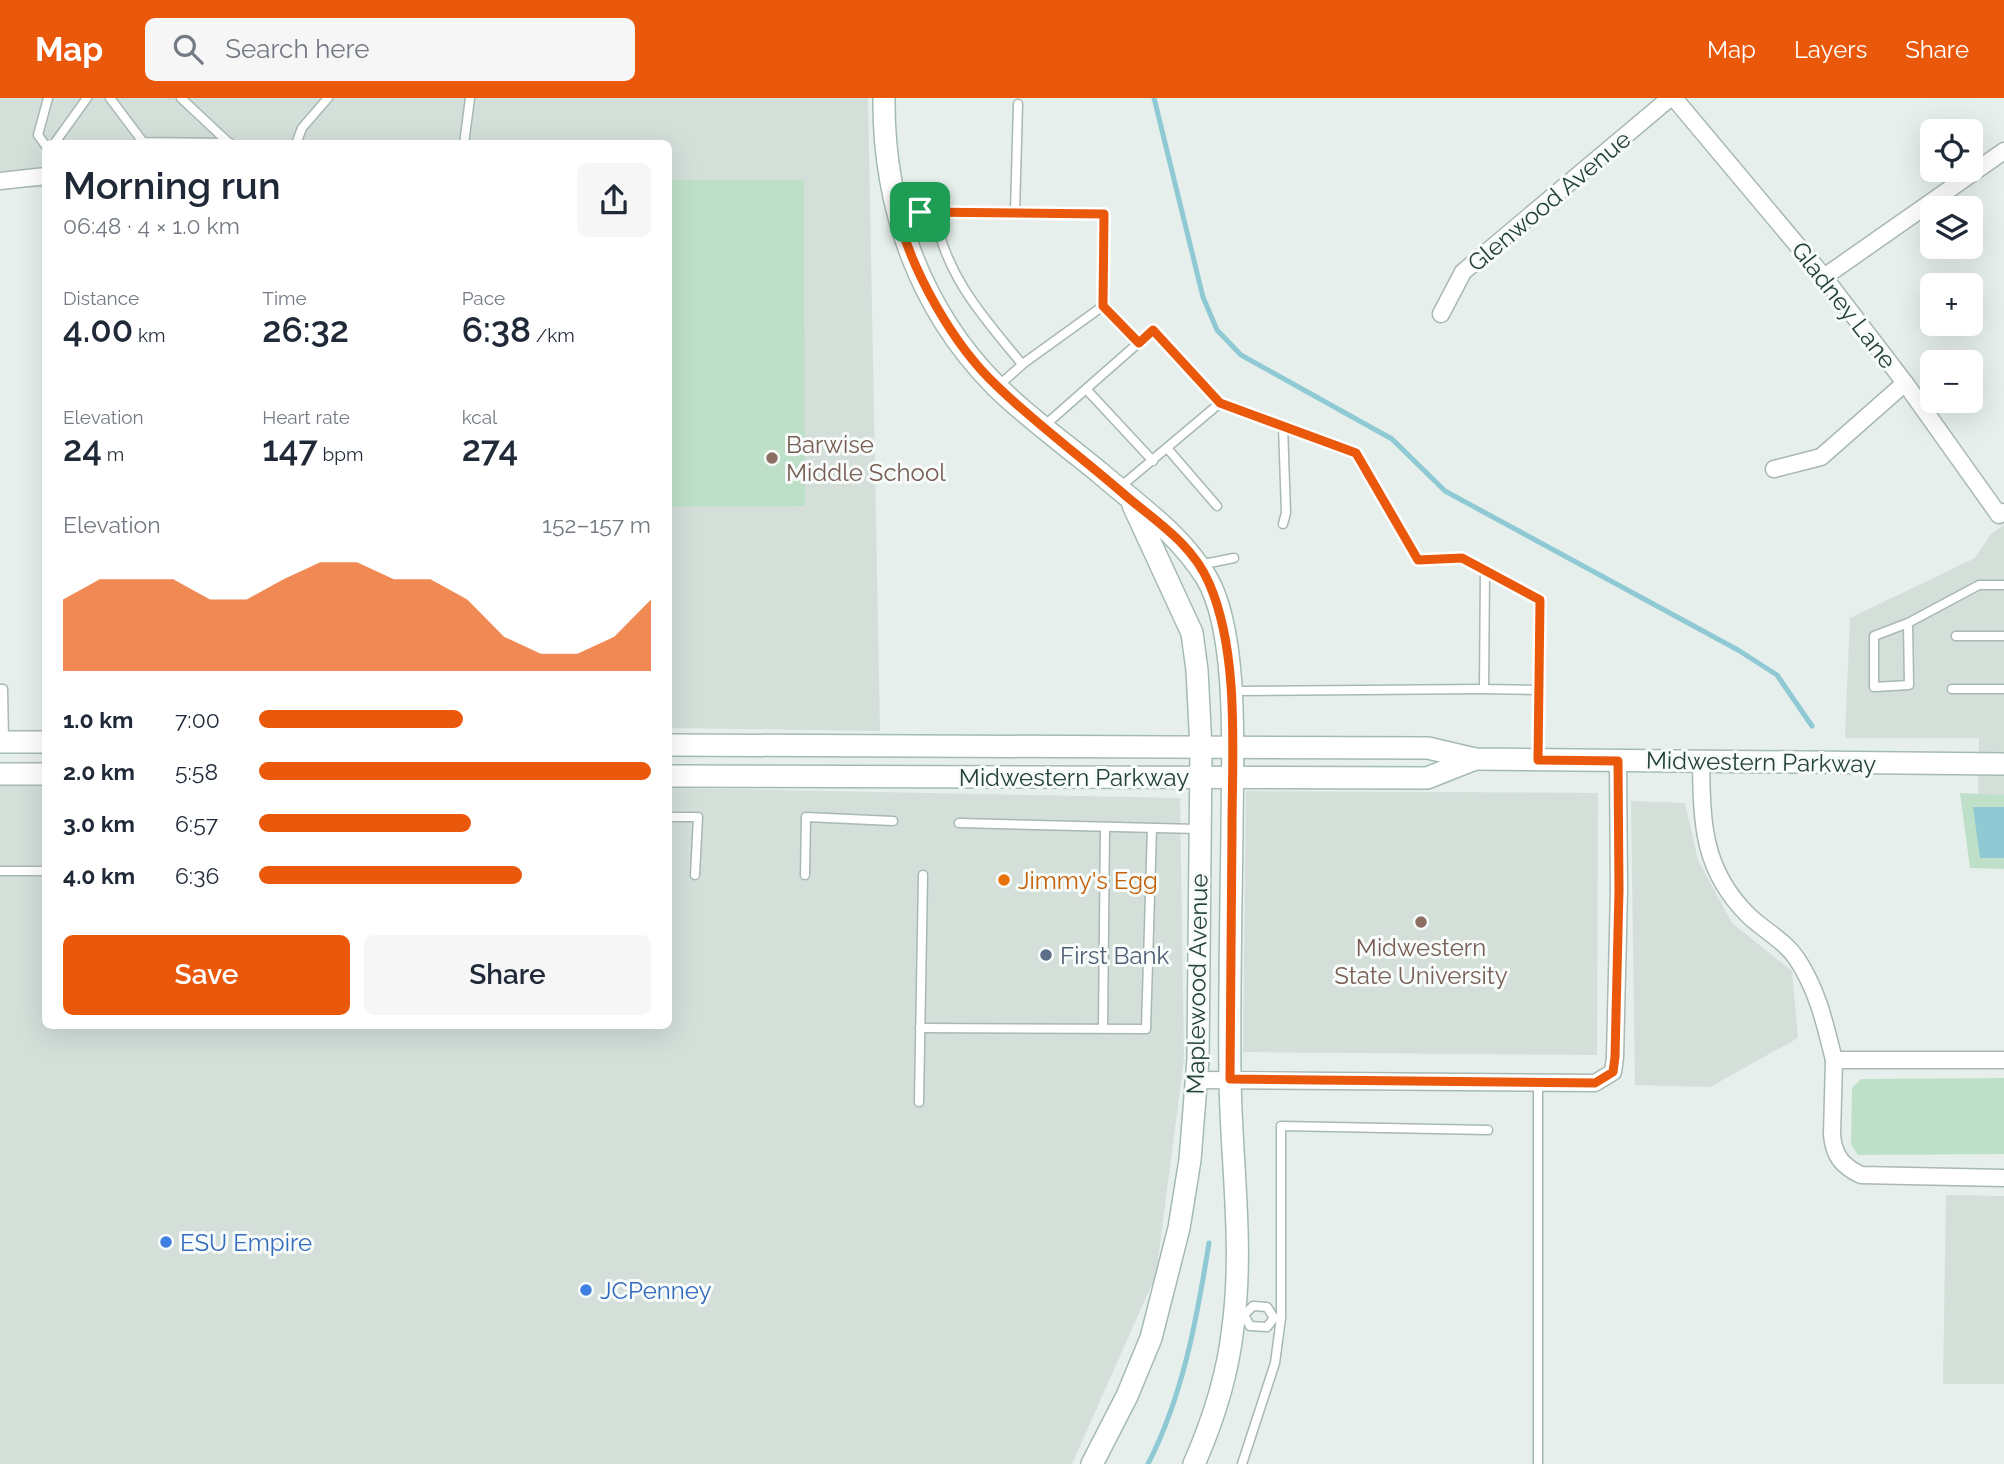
<!DOCTYPE html>
<html lang="en">
<head>
<meta charset="utf-8">
<style>
	:root { --surface:#fff; --page:#f6f6f7; --text:#1f2937; --muted:#747a83; --accent:#ea580c }
	body { margin:0; font-family:Raleway,sans-serif; background:var(--page); color:var(--text); height:100vh; display:flex; flex-direction:column; font-size:26px; white-space:nowrap }
	* { box-sizing:border-box; margin:0 }
	p { font-size:23px; color:var(--muted) }
	.icon { flex:none; width:38px; height:38px; fill:none; stroke:currentColor; stroke-width:2; stroke-linecap:round; stroke-linejoin:round }
	.map { position:relative; flex:1; overflow:hidden }
	.sheet { position:absolute; left:42px; top:42px; width:630px; height:889px; display:flex; flex-direction:column; background:var(--surface); border-radius:10px; box-shadow:0 7px 28px #0002 }
	.sheet>* { flex:none }
	.controls { position:absolute; left:1920px; top:21px; display:grid; gap:14px }
	.controls a { display:grid; place-items:center; width:63px; height:63px; border-radius:10px; background:var(--surface); box-shadow:0 7px 28px #0002; font-size:35px }
	.pin { position:absolute; display:grid; place-items:center; width:60px; height:60px; color:#fff; margin:-30px; border-radius:14px; box-shadow:0 4px 10px #0006 }
	.round { display:grid; place-items:center; flex:none; width:74px; height:74px; border-radius:10px; background:var(--page) }
	.overview { display:flex; align-items:center; justify-content:space-between; height:119px; padding:0 21px }
	h1 { font-size:38px; font-weight:600; line-height:52px }
	.figures { display:grid; grid-template-columns:repeat(3,1fr); gap:10px; height:119px; padding:7px 21px }
	.figures div { display:grid; align-content:center }
	.figures b { font-size:35px; font-weight:600 }
	.figures small { font-size:19px; font-weight:400 }
	.figures p { font-size:19px }
	.chart { height:196px; padding:14px 21px }
	.chart p { display:flex; justify-content:space-between }
	.chart svg { width:100%; height:126px; margin-top:7px; fill:var(--accent); opacity:.7 }
	.action { display:flex; gap:14px; margin-top:auto; padding:14px 21px }
	.action a { flex:1; height:80px; border-radius:10px; background:var(--accent); color:#fff; font-size:28px; font-weight:600; line-height:80px; text-align:center }
	.action a+a { background:var(--page); color:var(--text) }
	ul { padding:0 21px; list-style:none; font-size:23px }
	li { display:grid; grid-template-columns:112px 84px 1fr; align-items:center; height:52px }
	li i { height:18px; border-radius:9px; background:var(--accent) }
	header { display:flex; align-items:center; gap:42px; box-sizing:border-box; height:98px; padding:0 35px; background:var(--accent); color:#fff }
	header strong { font-size:33px }
	nav { display:flex; gap:38px; margin-inline-start:auto; font-size:24px }
	.search { width:490px; height:63px; background:var(--page); display:flex; align-items:center; gap:18px; box-sizing:border-box; padding:0 24px; border-radius:10px; color:var(--muted); font-size:26px }
	.map>svg:first-child { display:block }
	.built { fill:#d4dfda }
	.green { fill:#bfe0c8 }
	.water { fill:#8ec9d4 }
	.lines { fill:none; stroke-linecap:round; stroke-linejoin:round }
	.stream { stroke:#8ec9d4; stroke-width:5 }
	.lane-casing { stroke:#a8b8b2; stroke-width:11 }
	.street-casing { stroke:#a8b8b2; stroke-width:19 }
	.secondary-casing { stroke:#a4bbb3; stroke-width:24 }
	.lane { stroke:#fff; stroke-width:8 }
	.street { stroke:#fff; stroke-width:16 }
	.secondary { stroke:#fff; stroke-width:21 }
	.route-casing { stroke:#fff; stroke-width:14 }
	.route { stroke:#ea580c; stroke-width:9 }
	.education-dot { fill:#8d6e63; stroke:#f7fbf9; stroke-width:2.5 }
	.food-dot { fill:#e8710a; stroke:#f7fbf9; stroke-width:2.5 }
	.service-dot { fill:#5c6f8a; stroke:#f7fbf9; stroke-width:2.5 }
	.shop-dot { fill:#3f7fe0; stroke:#f7fbf9; stroke-width:2.5 }
	.labels { text-anchor:middle; dominant-baseline:central; stroke-width:6; stroke-linejoin:round; paint-order:stroke }
	.street-label { font-size:24px; fill:#24423a; stroke:#f7fbf9 }
	.education-label { font-size:24px; fill:#785e54; stroke:#f7fbf9; text-anchor:start }
	.food-label { font-size:24px; fill:#c56008; stroke:#f7fbf9; text-anchor:start }
	.service-label { font-size:24px; fill:#4e5e75; stroke:#f7fbf9; text-anchor:start }
	.shop-label { font-size:24px; fill:#366cbe; stroke:#f7fbf9; text-anchor:start }
</style>
</head>
<body>
<header>
<strong>Map</strong>
<div class="search"><svg class="icon" aria-label="search" viewBox="0 0 24 24"><circle cx="10" cy="10" r="6"/><path d="M15 15l6 6"/></svg>Search here</div>
<nav><a>Map</a><a>Layers</a><a>Share</a></nav>
</header>
<div class="map">
<svg width="2004" height="1366" viewBox="0 0 2004 1366">
	<rect width="100%" height="100%" fill="#e6efeb"/>
	<g class="built">
		<polygon points="0,0 868,0 880,633 669,630 668,46 46,46 45,90 0,89"/>
		<polygon points="2004,427 2004,764 1977,756 1979,640 1845,640 1850,520 1975,460 1991,436"/>
		<polygon points="0,684 45,684 46,928 668,928 669,690 1180,700 1184,961 1156,1177 1072,1366 0,1366"/>
		<polygon points="1246,693 1598,695 1597,957 1243,954"/>
		<polygon points="1631,703 1685,705 1698,762 1732,825 1792,873 1798,940 1710,989 1635,987"/>
		<polygon points="1946,1097 2004,1098 2004,1286 1943,1286"/>
	</g>
	<g class="green">
		<polygon points="669,82 804,82 805,408 669,409"/>
		<polygon points="1960,695 2004,697 2004,771 1970,770"/>
		<polygon points="2004,980 2004,1056 1858,1057 1851,1046 1852,990 1861,981"/>
	</g>
	<polygon class="water" points="1973,709 2004,709 2004,760 1980,760"/>
	<g class="lines">
		<g class="stream">
			<polyline points="1154,0 1203,199 1217,232 1241,257 1392,341 1445,393 1738,552 1777,577 1812,628"/>
			<path d="M1148 1366C1183 1298 1197 1220 1209 1145"/>
		</g>
		<defs>
			<g id="lane">
				<polyline points="110,0 143,44 230,45"/>
				<polyline points="181,0 230,46"/>
				<polyline points="54,46 87,0"/>
				<polyline points="296,46 302,30 328,0"/>
				<polyline points="464,46 470,0"/>
				<polyline points="46,48 38,37 48,0"/>
				<path d="M934 113C945 177 982 218 1022 266"/>
				<polyline points="1015,114 1018,6"/>
				<polyline points="901,115 1104,116 1103,208 1139,245"/>
				<polyline points="997,289 1024,265 1103,208"/>
				<polyline points="1086,291 1153,363"/>
				<polyline points="1044,328 1153,232 1220,305"/>
				<polyline points="1167,350 1217,408"/>
				<polyline points="1119,390 1220,305 1356,355 1418,462 1462,460 1540,502 1538,659"/>
				<polyline points="1283,426 1286,415 1283,328"/>
				<polyline points="1199,467 1234,460"/>
				<polyline points="1485,471 1484,591 1538,592"/>
				<polyline points="1908,525 1909,587 1874,589 1874,538 1908,525 1979,487 2004,487"/>
				<polyline points="1956,538 2004,538"/>
				<polyline points="0,591 3,591 4,641"/>
				<polyline points="1952,591 2004,591"/>
				<polyline points="1232,593 1484,591"/>
				<polyline points="668,719 698,719 695,777"/>
				<polyline points="959,725 1197,731"/>
				<polyline points="0,773 46,773"/>
				<polyline points="805,777 806,719 893,723"/>
				<polyline points="920,930 1146,931 1152,730"/>
				<polyline points="1103,930 1105,729"/>
				<polyline points="1538,984 1538,1366"/>
				<polyline points="919,1004 923,777"/>
				<polyline points="1244,1217 1250,1228 1267,1229 1274,1220"/>
				<polyline points="1244,1217 1253,1208 1267,1209 1274,1220"/>
				<polyline points="1242,1366 1275,1265 1281,1220 1281,1028 1488,1032"/>
			</g>
			<g id="street">
				<polyline points="1674,0 1824,179 1905,285 1999,417 2004,414"/>
				<polyline points="0,83 46,78"/>
				<polyline points="1824,179 2004,53"/>
				<polyline points="1441,216 1463,174 1670,0"/>
				<polyline points="1774,371 1821,359 1905,285"/>
				<path d="M1701 664C1702 725 1702 772 1749 818 1765 833 1785 843 1797 861 1818 893 1825 926 1834 962"/>
				<path d="M2004 962H1834L1832 1037C1834 1058 1842 1068 1861 1077L2004 1080"/>
				<polyline points="1197,982 1595,985 1613,974 1615,959 1619,792 1618,663"/>
			</g>
			<g id="secondary">
				<path d="M884 0C883 107 919 210 995 287 1027 319 1065 346 1099 374 1139 409 1177 433 1206 479 1240 535 1232 666 1232 732 1231 814 1229 897 1230 980 1231 1062 1244 1147 1233 1229 1228 1275 1213 1323 1194 1366"/>
				<polyline points="0,644 46,644"/>
				<polyline points="668,647 1428,650 1475,661 2004,666"/>
				<polyline points="0,676 46,676"/>
				<polyline points="668,678 1427,680 1475,661"/>
				<polyline points="1092,1366 1127,1298 1151,1240 1179,1130 1190,1062 1198,961 1201,650 1197,572 1192,535 1133,407"/>
			</g>
		</defs>
		<use href="#lane" class="lane-casing"/>
		<use href="#street" class="street-casing"/>
		<use href="#secondary" class="secondary-casing"/>
		<use href="#lane" class="lane"/>
		<use href="#street" class="street"/>
		<use href="#secondary" class="secondary"/>
	</g>
	<g class="lines">
		<defs>
			<path id="route" d="M920 114 1104 116 1103 208 1139 245 1153 232 1220 305 1356 355 1418 462 1462 460 1540 502 1538 662 1618 663 1619 792 1615 959 1613 974 1595 985 1230 981C1230 898 1231 815 1232 732 1232 656 1240 556 1209 485 1192 446 1157 424 1126 398 1084 361 1037 327 997 288 952 246 913 174 897 116Z"/>
		</defs>
		<use href="#route" class="route-casing"/>
		<use href="#route" class="route"/>
	</g>
	<g class="education-dot">
		<circle cx="772" cy="360" r="7"/>
		<circle cx="1421" cy="824" r="7"/>
	</g>
	<circle class="food-dot" cx="1004" cy="782" r="7"/>
	<circle class="service-dot" cx="1046" cy="857" r="7"/>
	<g class="shop-dot">
		<circle cx="166" cy="1144" r="7"/>
		<circle cx="586" cy="1192" r="7"/>
	</g>
	<g class="labels">
		<g class="street-label">
			<text transform="translate(1549 103) rotate(-40)">Glenwood Avenue</text>
			<text transform="translate(1844 207) rotate(52)">Gladney Lane</text>
			<text transform="translate(1761 664) rotate(1)">Midwestern Parkway</text>
			<text x="1074" y="679">Midwestern Parkway</text>
			<text transform="translate(1197 886) rotate(-89)">Maplewood Avenue</text>
		</g>
		<g class="education-label">
			<text x="786" y="346">Barwise<tspan x="786" dy="28">Middle School</tspan></text>
			<text x="1421" y="849" text-anchor="middle">Midwestern<tspan x="1421" dy="28">State University</tspan></text>
		</g>
		<g class="food-label">
			<text x="1018" y="782">Jimmy's Egg</text>
		</g>
		<g class="service-label">
			<text x="1060" y="857">First Bank</text>
		</g>
		<g class="shop-label">
			<text x="180" y="1144">ESU Empire</text>
			<text x="600" y="1192">JCPenney</text>
		</g>
	</g>
</svg>
<div class="controls">
<a><svg class="icon" aria-label="locate" viewBox="0 0 24 24"><circle cx="12" cy="12" r="6"/><path d="M12 2v4M12 18v4M2 12h4M18 12h4"/></svg></a>
<a><svg class="icon" aria-label="layers" viewBox="0 0 24 24"><path d="M12 4l9 5-9 5-9-5zM3 14l9 5 9-5"/></svg></a>
<a>+</a>
<a>−</a>
</div>
<div class="pin" style="left:920px;top:114px;background:#1e9e55"><svg class="icon" aria-label="arrive" viewBox="0 0 24 24"><path d="M6 21V4h12l-3 4 3 4H6"/></svg></div>
<section class="sheet">
<div class="overview"><div><h1>Morning run</h1><p>06:48 · 4 × 1.0 km</p></div><a class="round"><svg class="icon" aria-label="share" viewBox="0 0 24 24"><path d="M12 15V3M7 8l5-5 5 5M5 13v7h14v-7"/></svg></a></div>
<div class="figures">
<div><p>Distance</p><b>4.00<small> km</small></b></div>
<div><p>Time</p><b>26:32</b></div>
<div><p>Pace</p><b>6:38<small> /km</small></b></div>
</div>
<div class="figures">
<div><p>Elevation</p><b>24<small> m</small></b></div>
<div><p>Heart rate</p><b>147<small> bpm</small></b></div>
<div><p>kcal</p><b>274</b></div>
</div>
<div class="chart"><p><span>Elevation</span>152–157 m</p>
<svg viewBox="0 0 160 44" preserveAspectRatio="none"><path d="M0 44V19L10 12L20 12L30 12L40 19L50 19L60 12L70 6L80 6L90 12L100 12L110 19L120 32L130 38L140 38L150 32L160 19V44z"/></svg>
</div>
<ul>
<li><b>1.0 km</b>7:00<i style="width:52%"></i></li>
<li><b>2.0 km</b>5:58<i style="width:100%"></i></li>
<li><b>3.0 km</b>6:57<i style="width:54%"></i></li>
<li><b>4.0 km</b>6:36<i style="width:67%"></i></li>
</ul>
<div class="action"><a>Save</a><a>Share</a></div>
</section>
</div>
</body>
</html>
